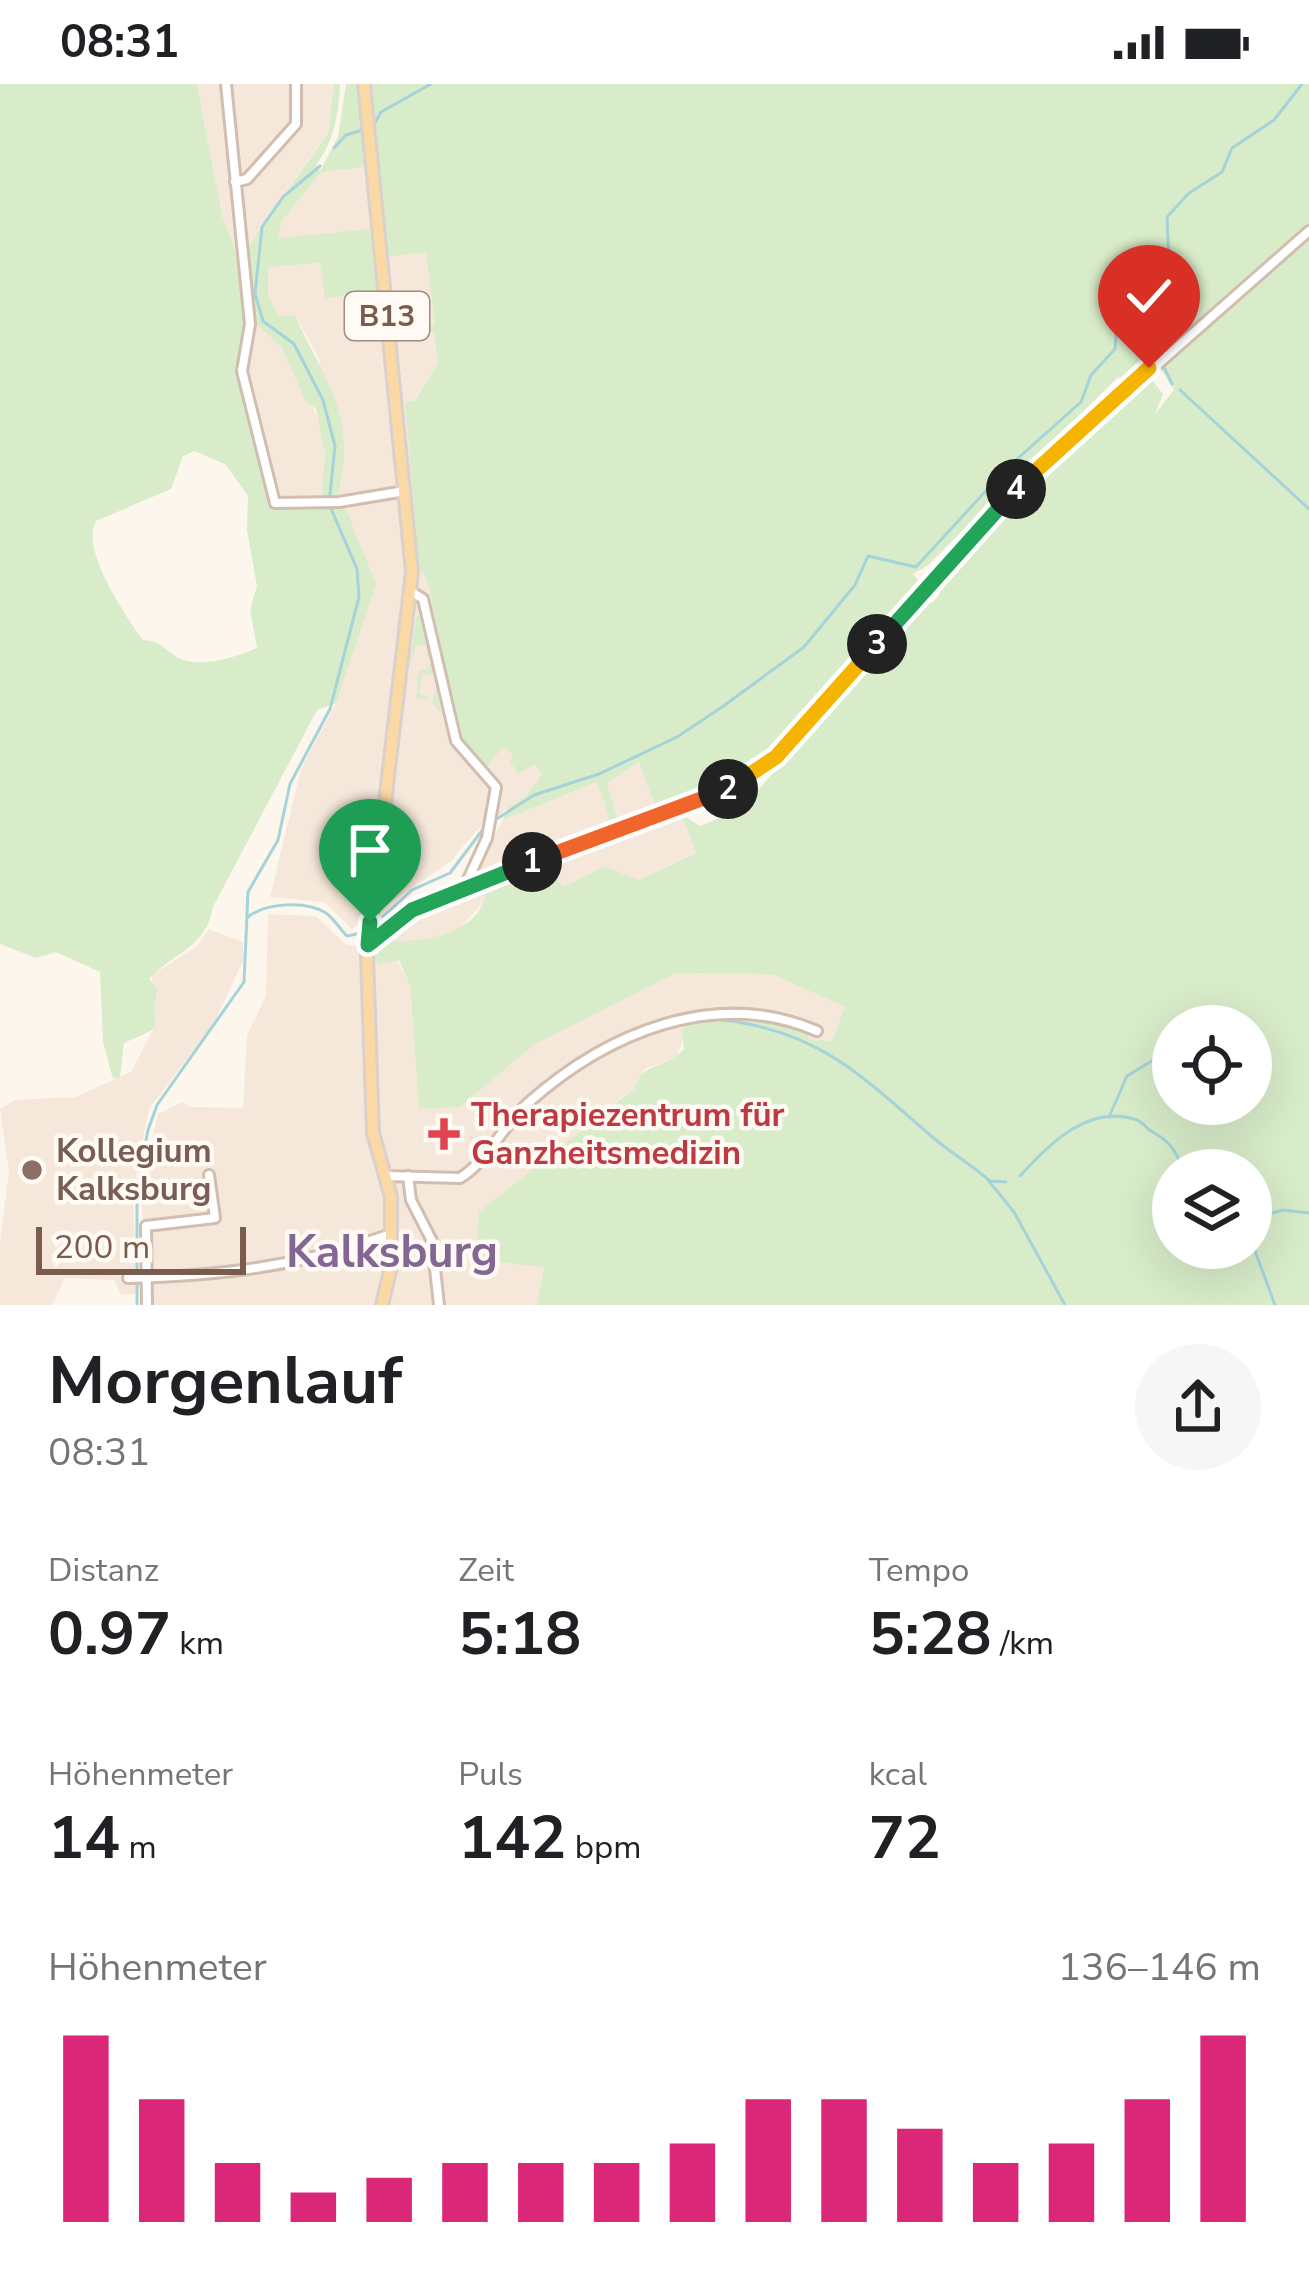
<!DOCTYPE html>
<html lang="de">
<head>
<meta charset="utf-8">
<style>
	:root { --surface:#fff; --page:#f6f6f6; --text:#202124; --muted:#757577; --accent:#db2777 }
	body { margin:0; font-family:"Nunito Sans",sans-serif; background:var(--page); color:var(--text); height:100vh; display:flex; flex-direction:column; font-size:45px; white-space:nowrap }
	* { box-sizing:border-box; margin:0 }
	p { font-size:39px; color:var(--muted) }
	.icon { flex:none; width:66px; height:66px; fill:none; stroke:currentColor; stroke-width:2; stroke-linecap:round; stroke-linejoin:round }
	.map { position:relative; height:1221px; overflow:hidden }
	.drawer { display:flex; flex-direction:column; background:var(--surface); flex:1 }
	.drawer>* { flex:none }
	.fabs { position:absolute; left:1152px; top:921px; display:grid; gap:24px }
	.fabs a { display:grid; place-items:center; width:120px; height:120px; border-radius:50%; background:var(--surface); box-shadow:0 12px 48px #0002; font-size:60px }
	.scale { position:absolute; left:36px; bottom:30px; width:210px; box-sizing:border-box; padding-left:12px; border:6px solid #7a5c4d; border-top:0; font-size:33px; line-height:42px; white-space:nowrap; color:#7a5c4d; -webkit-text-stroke:9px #fffaf3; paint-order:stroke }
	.pin { position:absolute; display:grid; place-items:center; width:102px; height:102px; color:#fff; margin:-123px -51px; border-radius:50% 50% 50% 0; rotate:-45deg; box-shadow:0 0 12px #0007 }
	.pin .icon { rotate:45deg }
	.km { position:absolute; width:60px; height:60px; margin:-30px; border-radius:50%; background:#222; color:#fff; font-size:33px; line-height:60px; text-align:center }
	.round { display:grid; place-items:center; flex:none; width:126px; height:126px; border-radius:63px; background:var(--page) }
	.summary { display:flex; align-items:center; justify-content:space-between; height:204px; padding:0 48px }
	h1 { font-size:66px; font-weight:700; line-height:90px }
	.stats { display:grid; grid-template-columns:repeat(3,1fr); gap:18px; height:204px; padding:12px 48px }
	.stats div { display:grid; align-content:center }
	.stats b { font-size:60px; font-weight:700 }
	.stats small { font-size:33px; font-weight:400 }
	.stats p { font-size:33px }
	.chart { height:336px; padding:24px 48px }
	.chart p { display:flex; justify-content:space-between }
	.chart svg { width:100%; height:216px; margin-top:12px; stroke:var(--accent); stroke-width:6 }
	.status { display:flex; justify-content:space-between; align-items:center; height:84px; padding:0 60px; background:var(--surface); direction:ltr }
	.status svg { height:33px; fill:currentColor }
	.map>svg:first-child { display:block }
	.residential { fill:#f5e8da }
	.green { fill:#d8ecc9; fill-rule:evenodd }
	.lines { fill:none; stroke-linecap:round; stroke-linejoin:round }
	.stream { stroke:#a5d3da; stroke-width:3 }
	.street-casing { stroke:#d1beb0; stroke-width:14 }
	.primary-casing { stroke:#dad1cd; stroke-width:16 }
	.street { stroke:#fff; stroke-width:8 }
	.primary { stroke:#fbd9a5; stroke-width:10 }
	.split-1-casing { stroke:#fff; stroke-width:24 }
	.split-2-casing { stroke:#fff; stroke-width:24 }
	.split-3-casing { stroke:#fff; stroke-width:24 }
	.split-4-casing { stroke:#fff; stroke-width:24 }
	.split-5-casing { stroke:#fff; stroke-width:24 }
	.split-1 { stroke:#22a559; stroke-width:15 }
	.split-2 { stroke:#f0652b; stroke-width:15 }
	.split-3 { stroke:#f5b400; stroke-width:15 }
	.split-4 { stroke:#22a559; stroke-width:15 }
	.split-5 { stroke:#f5b400; stroke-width:15 }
	.health-dot { fill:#e0444e; stroke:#fffaf3; stroke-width:4.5 }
	.education-dot { fill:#8d6e63; stroke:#fffaf3; stroke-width:4.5 }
	.labels { text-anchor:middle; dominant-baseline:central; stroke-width:9; stroke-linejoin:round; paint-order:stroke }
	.shield { fill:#fffaf3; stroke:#a28b7f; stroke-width:3 }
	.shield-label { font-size:30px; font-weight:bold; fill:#7a5c4d }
	.health-label { font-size:33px; font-weight:bold; fill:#be3a42; stroke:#fffaf3; text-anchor:start }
	.education-label { font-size:33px; font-weight:bold; fill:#785e54; stroke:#fffaf3; text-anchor:start }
	.district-label { font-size:45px; font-weight:bold; fill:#846695; stroke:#fffaf3 }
</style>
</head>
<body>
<div class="status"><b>08:31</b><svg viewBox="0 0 49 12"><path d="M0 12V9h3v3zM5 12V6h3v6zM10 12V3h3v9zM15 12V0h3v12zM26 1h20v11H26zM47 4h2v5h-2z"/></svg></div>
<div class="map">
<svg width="1309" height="1221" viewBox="0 0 1309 1221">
	<rect width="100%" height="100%" fill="#fdf6ec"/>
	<g class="residential">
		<polygon points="197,0 334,0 328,48 243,170 233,167 222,131"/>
		<polygon points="375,82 381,144 278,155 281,138 321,88"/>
		<polygon points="426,167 436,242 397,245 397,251 434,247 438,279 414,316 406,318 419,484 427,496 459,652 468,665 503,663 535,679 542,690 526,712 476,747 451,777 352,845 324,818 270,813 301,685 336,619 358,460 271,426 237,275 246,237 252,236 282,264 320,338 325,370 321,413 337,413 319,275 295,231 279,232 268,211 268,183 321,178 325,213 387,208 384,173"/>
		<polygon points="640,678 658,729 678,720 697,768 639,796 605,782 563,803 486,816 458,846 421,859 388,857 410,902 419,1025 460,1023 534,961 676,889 772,890 845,923 832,958 807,955 809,947 690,938 677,972 645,985 635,1004 585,1041 537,1221 143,1221 145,1199 134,1210 121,1211 114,1196 65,1194 52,1221 0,1221 0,1158 9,1087 0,1025 15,1016 75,1013 131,988 153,946 152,891 196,863 209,845 243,858 243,877 214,939 149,1025 133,1107 136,1188 145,1188 141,1103 158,1030 183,1018 191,1023 243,1024 247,951 266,912 268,830 316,832 345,860 361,863 409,822 456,799 484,770 503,736 597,698 612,741 619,739 607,699"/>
	</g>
	<g class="green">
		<path d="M0 0H197L222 131 237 171 246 242 239 288 271 425 345 423 376 500 336 619 317 626 213 823C206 864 175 867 149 895L157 904C149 951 171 938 124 959L120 993 113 995 103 958 100 888 56 868 36 874 0 860ZM194 367 225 380 248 412 247 446 257 502 250 526 257 564C237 572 209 582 187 577 169 573 163 556 143 556 125 531 80 466 96 437L171 405 183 372Z"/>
		<path d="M334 0H340C339 28 334 58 316 81L320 87 338 53 346 0H1309V1221H537L544 1183 476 1176 479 1128 635 1004C640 979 668 983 684 965L682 945 689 941 682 936 773 934 809 946 808 955 832 957 845 923 772 890 676 889 534 961 460 1023 419 1025 410 902 399 876 378 880 375 873 388 857C425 859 484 849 487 803L546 782 563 803 605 782 639 796 696 769 682 731 700 742 742 725 924 513 932 519 940 510 932 503C1000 428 1073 359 1149 292L1163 310 1155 330 1174 306 1155 275 1125 300 1118 293 927 482 913 490 921 499C869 558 819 629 757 678 728 701 691 714 658 730L639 678 607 699 619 740 612 742 597 698 503 736 507 725 526 712 542 690 535 680 518 690 510 677 513 670 503 663 486 683 459 652 427 496 419 484 405 318 415 316 438 279 434 247 396 251V245L435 241 426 168 384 173 374 82 321 88 281 138 279 154 371 145 378 208 325 214 320 179 268 183V211L279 232 295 231C326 302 359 330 337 413L321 414 325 369 316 325 306 318 282 264 252 236 243 170 328 49ZM1173 942H1251V1020H1173ZM1173 1086H1251V1164H1173Z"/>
		<polygon points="424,531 441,629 432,619 437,601 433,591 422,590 419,609 430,615 416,614 419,586 427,586 433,573 426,573 427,562 416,561 410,581 416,532"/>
	</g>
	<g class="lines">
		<g class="stream">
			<polyline points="372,44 381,28 431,0"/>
			<polyline points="334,64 346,51 362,46"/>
			<polyline points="1259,196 1308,154"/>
			<polyline points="1121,238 1162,279 1172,300"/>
			<polyline points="1180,306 1309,425"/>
			<polyline points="492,738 534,711 599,690 677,653 722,623 804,563 855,501 868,472 916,483 1006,385 1081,318 1091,291 1115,265 1119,212 1152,200 1169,182 1167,133 1189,109 1222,88 1232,64 1274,36 1302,0"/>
			<path d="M248 833C265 819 306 816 326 829 334 835 340 845 347 852L366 848"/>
			<polyline points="373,842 412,806 450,789 484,744"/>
			<path d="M721 936C817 946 861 991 930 1051 949 1068 971 1080 990 1097L1006 1098"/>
			<polyline points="1109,1033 1127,992 1160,972 1169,948"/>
			<path d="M1020 1092C1049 1061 1088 1019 1137 1036 1143 1038 1146 1044 1151 1047 1169 1057 1175 1064 1183 1086"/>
			<polyline points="988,1096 1014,1128 1065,1221"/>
			<polyline points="1251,1135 1283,1126 1309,1129"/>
			<polyline points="1251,1156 1275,1221"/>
			<polyline points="137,1221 137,1104 148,1046 157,1021 244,898 248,808 278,756 290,700 330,625 359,513 357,485 329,420 335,362 323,316 294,260 263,237 255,210 262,143 283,113 320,82"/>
		</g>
		<defs>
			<g id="street">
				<polyline points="226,0 250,240 242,287 275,419 339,418 405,407"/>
				<polyline points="235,98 247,95 296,40 296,0"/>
				<polyline points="412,508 423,515 456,657 496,703 487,754 465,802"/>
				<polyline points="368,861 406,830 465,802 680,725 759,687 1015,406 1309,147"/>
				<path d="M385 1092 460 1094C487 1078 504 1040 528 1019 607 949 715 903 817 947"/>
				<polyline points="408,1092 411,1116 432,1157 439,1221"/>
				<path d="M128 1194C219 1192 302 1182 388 1151"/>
				<polyline points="147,1221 146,1142 215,1134 209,1091"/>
			</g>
			<g id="primary">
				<polyline points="364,0 412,488 367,872 373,1049 391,1113 391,1179"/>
				<polyline points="382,1221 391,1183"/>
			</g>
		</defs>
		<use href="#street" class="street-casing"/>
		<use href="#primary" class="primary-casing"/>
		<use href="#street" class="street"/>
		<use href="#primary" class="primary"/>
	</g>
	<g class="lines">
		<defs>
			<polyline id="split-1" points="370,838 368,861 412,826 532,778"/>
			<polyline id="split-2" points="532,778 728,705"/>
			<polyline id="split-3" points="728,705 776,673 877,560"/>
			<polyline id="split-4" points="877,560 1016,405"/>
			<polyline id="split-5" points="1016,405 1149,284"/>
		</defs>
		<use href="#split-1" class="split-1-casing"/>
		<use href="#split-2" class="split-2-casing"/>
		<use href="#split-3" class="split-3-casing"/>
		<use href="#split-4" class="split-4-casing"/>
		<use href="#split-5" class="split-5-casing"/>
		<use href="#split-1" class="split-1"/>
		<use href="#split-2" class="split-2"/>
		<use href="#split-3" class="split-3"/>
		<use href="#split-4" class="split-4"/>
		<use href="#split-5" class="split-5"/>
	</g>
	<path class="health-dot" d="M438 1032h12v12h12v12h-12v12h-12v-12h-12v-12h12z"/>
	<circle class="education-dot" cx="32" cy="1086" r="12"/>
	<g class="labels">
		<rect class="shield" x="345" y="208" width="84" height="48" rx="9"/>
		<g class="shield-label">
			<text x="387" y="232">B13</text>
		</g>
		<g class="health-label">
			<text x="471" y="1031">Therapiezentrum für<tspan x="471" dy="38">Ganzheitsmedizin</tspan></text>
		</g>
		<g class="education-label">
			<text x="56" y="1067">Kollegium<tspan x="56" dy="38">Kalksburg</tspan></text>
		</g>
		<g class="district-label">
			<text x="392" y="1168">Kalksburg</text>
		</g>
	</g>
</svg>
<div class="fabs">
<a><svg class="icon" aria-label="locate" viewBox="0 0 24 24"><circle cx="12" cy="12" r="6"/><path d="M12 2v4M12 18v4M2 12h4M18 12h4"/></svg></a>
<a><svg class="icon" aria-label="layers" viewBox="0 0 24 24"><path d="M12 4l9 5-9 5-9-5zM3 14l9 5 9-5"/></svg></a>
</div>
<div class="scale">200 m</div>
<div class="pin" style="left:370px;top:838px;background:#1e9e55"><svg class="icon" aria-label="arrive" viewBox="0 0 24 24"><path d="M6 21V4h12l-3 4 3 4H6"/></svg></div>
<div class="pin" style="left:1149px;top:284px;background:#d93025"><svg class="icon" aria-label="check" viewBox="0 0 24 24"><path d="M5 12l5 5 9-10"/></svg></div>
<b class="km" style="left:532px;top:778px">1</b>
<b class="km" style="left:728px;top:705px">2</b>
<b class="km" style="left:877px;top:560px">3</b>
<b class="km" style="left:1016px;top:405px">4</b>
</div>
<section class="drawer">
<div class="summary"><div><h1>Morgenlauf</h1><p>08:31</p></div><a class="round"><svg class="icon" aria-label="share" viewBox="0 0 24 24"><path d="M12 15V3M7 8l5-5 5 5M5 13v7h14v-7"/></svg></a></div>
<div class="stats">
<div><p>Distanz</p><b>0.97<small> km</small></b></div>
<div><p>Zeit</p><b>5:18</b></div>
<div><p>Tempo</p><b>5:28<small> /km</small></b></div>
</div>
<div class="stats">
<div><p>Höhenmeter</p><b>14<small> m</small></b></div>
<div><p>Puls</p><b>142<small> bpm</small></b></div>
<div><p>kcal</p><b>72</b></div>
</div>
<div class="chart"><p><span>Höhenmeter</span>136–146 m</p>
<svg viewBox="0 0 160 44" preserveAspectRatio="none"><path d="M5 44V6M15 44V19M25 44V32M35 44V38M45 44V35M55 44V32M65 44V32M75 44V32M85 44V28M95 44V19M105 44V19M115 44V25M125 44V32M135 44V28M145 44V19M155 44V6"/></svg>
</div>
</section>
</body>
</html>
